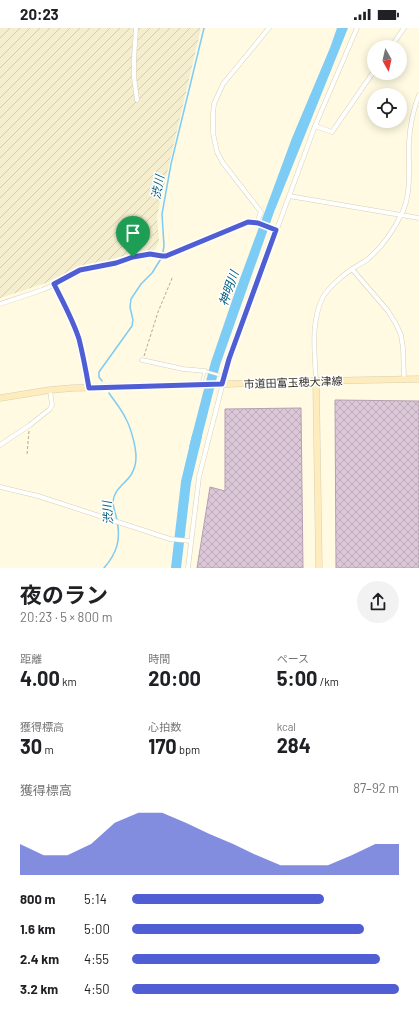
<!DOCTYPE html>
<html lang="ja">
<head>
<meta charset="utf-8">
<style>
	:root { --surface:#fff; --page:#f2f2f2; --text:#202124; --muted:#757577; --accent:#505ed4 }
	body { margin:0; font-family:Barlow,"Noto Sans JP",sans-serif; background:var(--page); color:var(--text); height:100vh; display:flex; flex-direction:column; font-size:15px; white-space:nowrap }
	* { box-sizing:border-box; margin:0 }
	p { font-size:13px; color:var(--muted) }
	.icon { flex:none; width:22px; height:22px; fill:none; stroke:currentColor; stroke-width:2; stroke-linecap:round; stroke-linejoin:round }
	.map { position:relative; height:540px; overflow:hidden }
	.sheet { display:flex; flex-direction:column; background:var(--surface); flex:1 }
	.sheet>* { flex:none }
	.needle { width:26px; rotate:172deg }
	.tools { position:absolute; left:367px; top:12px; display:grid; gap:8px }
	.tools a { display:grid; place-items:center; width:40px; height:40px; border-radius:50%; background:var(--surface); box-shadow:0 2px 10px #0003; font-size:20px }
	.pin { position:absolute; display:grid; place-items:center; width:34px; height:34px; color:#fff; margin:-41px -17px; border-radius:50% 50% 50% 0; rotate:-45deg; box-shadow:0 0 4px #0007 }
	.pin .icon { rotate:45deg }
	.round { display:grid; place-items:center; flex:none; width:42px; height:42px; border-radius:21px; background:var(--page) }
	.overview { display:flex; align-items:center; justify-content:space-between; height:68px; padding:0 20px }
	h1 { font-size:22px; font-weight:700; line-height:30px }
	.metrics { display:grid; grid-template-columns:repeat(3,1fr); gap:6px; height:68px; padding:4px 20px }
	.metrics div { display:grid; align-content:center }
	.metrics b { font-size:20px; font-weight:700 }
	.metrics small { font-size:11px; font-weight:400 }
	.metrics p { font-size:11px }
	.chart { height:112px; padding:8px 20px }
	.chart p { display:flex; justify-content:space-between }
	.chart svg { width:100%; height:72px; margin-top:4px; fill:var(--accent); opacity:.7 }
	ul { padding:0 20px; list-style:none; font-size:13px }
	li { display:grid; grid-template-columns:64px 48px 1fr; align-items:center; height:30px }
	li i { height:10px; border-radius:5px; background:var(--accent) }
	.status { display:flex; justify-content:space-between; align-items:center; height:28px; padding:0 20px; background:var(--surface); direction:ltr }
	.status svg { height:11px; fill:currentColor }
	.map>svg:first-child { display:block }
	.industrial { fill:url(#industrial-furrows) }
	.water { fill:#7cccf5 }
	.lines { fill:none; stroke-linecap:round; stroke-linejoin:round }
	.stream { stroke:#7cccf5; stroke-width:1.5 }
	.river { stroke:#7cccf5; stroke-width:10 }
	.building { fill:url(#building-cross-hatch); stroke:#b4a0b0 }
	.lane-casing { stroke:#d5d1b9; stroke-width:3 }
	.street-casing { stroke:#d5d1b9; stroke-width:5 }
	.secondary-casing { stroke:#d5d1b9; stroke-width:7 }
	.path { stroke:#afab98; stroke-width:1; stroke-dasharray:3 2; stroke-linecap:butt }
	.lane { stroke:#fff; stroke-width:2 }
	.street { stroke:#fff; stroke-width:4 }
	.secondary { stroke:#feecbc; stroke-width:6 }
	.route-casing { stroke:#fff; stroke-width:8 }
	.route { stroke:#505ed4; stroke-width:5 }
	.labels { text-anchor:middle; dominant-baseline:central; stroke-width:3; stroke-linejoin:round; paint-order:stroke }
	.street-label { font-size:11px; fill:#302e24; stroke:#fff }
	.water-label { font-size:12px; font-style:italic; fill:#005d7e; stroke:#fff }
</style>
</head>
<body>
<div class="status"><b>20:23</b><svg viewBox="0 0 49 12"><path d="M0 12V9h3v3zM5 12V6h3v6zM10 12V3h3v9zM15 12V0h3v12zM26 1h20v11H26zM47 4h2v5h-2z"/></svg></div>
<div class="map">
<svg width="419" height="540" viewBox="0 0 419 540">
	<defs>
		<pattern id="industrial-furrows" width="10" height="10" patternUnits="userSpaceOnUse"><rect width="10" height="10" fill="#f4eecf"/><path d="M-1 1l2-2M0 10L10 0M9 11l2-2" fill="none" stroke="#d2ccb2"/></pattern>
		<pattern id="building-cross-hatch" width="8" height="8" patternUnits="userSpaceOnUse"><rect width="8" height="8" fill="#dcc7d8"/><path d="M0 0l8 8M0 8l8-8" fill="none" stroke="#bdabb9"/></pattern>
	</defs>
	<rect width="100%" height="100%" fill="#fffae1"/>
	<polygon class="industrial" points="0,0 201,0 157,188 159,214 154,223 139,224 108,232 77,239 46,255 0,270"/>
	<polygon class="water" points="337,0 348,0 274,184 220,337 199,420 189,419 211,334 235,264 292,110 330,20"/>
	<g class="lines">
		<g class="stream">
			<polyline points="102,353 99,349 99,344 132,298 133,292 130,279 131,271 141,256 152,245 162,229 164,218 162,186 171,136 204,0"/>
			<path d="M104 540C117 525 121 512 117 492 116 486 113 480 113 474 114 461 124 457 131 447 134 442 136 435 136 429 136 419 131 400 126 391 122 382 115 374 109 365"/>
		</g>
		<polyline class="river" points="176,540 186,454 197,408"/>
	</g>
	<g class="building">
		<polygon points="335,372 419,373 419,540 336,540"/>
		<polygon points="301,380 303,540 197,540 210,459 225,463 225,381"/>
	</g>
	<g class="lines">
		<defs>
			<polyline id="lane" points="201,356 205,343 219,347"/>
			<g id="street">
				<polyline points="136,0 134,31 134,49 137,72"/>
				<polyline points="391,19 404,0"/>
				<polyline points="315,98 332,104 374,43"/>
				<polyline points="289,168 419,190"/>
				<polyline points="257,195 261,184 223,135 217,124 213,105 213,86 214,76 223,56 269,0"/>
				<polyline points="352,241 388,283 396,296 401,307 403,320 404,351"/>
				<path d="M54 257C63 274 73 292 79 311 83 327 86 343 89 360"/>
				<polyline points="0,276 42,262 54,257 80,242 116,235 133,229 150,226 162,229 167,228 248,194 258,195 276,202"/>
				<polyline points="142,332 183,341 205,343"/>
				<path d="M316 353C315 325 310 295 323 269 328 260 345 245 354 240 359 236 365 234 369 230 383 218 395 200 403 183 412 162 408 137 409 114 410 97 413 82 419 67"/>
				<polyline points="0,417 30,397 50,381 52,377 50,362"/>
				<polyline points="0,459 38,468 170,511 191,513"/>
				<polyline points="188,540 199,449 229,331 315,98 357,0"/>
			</g>
			<g id="secondary">
				<polyline points="316,353 319,540"/>
				<polyline points="0,370 50,362 73,360 201,357 316,353 419,351"/>
			</g>
		</defs>
		<use href="#lane" class="lane-casing"/>
		<use href="#street" class="street-casing"/>
		<use href="#secondary" class="secondary-casing"/>
		<g class="path">
			<polyline points="144,328 158,284 173,248"/>
			<polyline points="27,426 29,403"/>
		</g>
		<use href="#lane" class="lane"/>
		<use href="#street" class="street"/>
		<use href="#secondary" class="secondary"/>
	</g>
	<g class="lines">
		<defs>
			<path id="route" d="M248 194 258 195 276 202 229 331 222 356 89 360C86 343 83 327 79 311 73 292 63 274 54 256L80 242 116 235 133 229 150 226 162 228H166Z"/>
		</defs>
		<use href="#route" class="route-casing"/>
		<use href="#route" class="route"/>
	</g>
	<g class="labels">
		<g class="street-label">
			<text transform="translate(293 354) rotate(-2)">市道田富玉穂大津線</text>
		</g>
		<g class="water-label">
			<text transform="translate(157 159) rotate(-80)">渋川</text>
			<text transform="translate(228 260) rotate(-71)">神明川</text>
			<text transform="translate(107 485) rotate(-94)">渋川</text>
		</g>
	</g>
</svg>
<div class="tools">
<a><svg class="needle" viewBox="-14 -14 28 28"><path d="M0-13l5 13h-10z" fill="#e53935"/><path d="M0 13l5-13h-10z" fill="#757577"/></svg></a>
<a><svg class="icon" aria-label="locate" viewBox="0 0 24 24"><circle cx="12" cy="12" r="6"/><path d="M12 2v4M12 18v4M2 12h4M18 12h4"/></svg></a>
</div>
<div class="pin" style="left:133px;top:229px;background:#1e9e55"><svg class="icon" aria-label="arrive" viewBox="0 0 24 24"><path d="M6 21V4h12l-3 4 3 4H6"/></svg></div>
</div>
<section class="sheet">
<div class="overview"><div><h1>夜のラン</h1><p>20:23 · 5 × 800 m</p></div><a class="round"><svg class="icon" aria-label="share" viewBox="0 0 24 24"><path d="M12 15V3M7 8l5-5 5 5M5 13v7h14v-7"/></svg></a></div>
<div class="metrics">
<div><p>距離</p><b>4.00<small> km</small></b></div>
<div><p>時間</p><b>20:00</b></div>
<div><p>ペース</p><b>5:00<small> /km</small></b></div>
</div>
<div class="metrics">
<div><p>獲得標高</p><b>30<small> m</small></b></div>
<div><p>心拍数</p><b>170<small> bpm</small></b></div>
<div><p>kcal</p><b>284</b></div>
</div>
<div class="chart"><p><span>獲得標高</span>87–92 m</p>
<svg viewBox="0 0 160 44" preserveAspectRatio="none"><path d="M0 44V25L10 32L20 32L30 25L40 12L50 6L60 6L70 12L80 19L90 25L100 32L110 38L120 38L130 38L140 32L150 25L160 25V44z"/></svg>
</div>
<ul>
<li><b>800 m</b>5:14<i style="width:72%"></i></li>
<li><b>1.6 km</b>5:00<i style="width:87%"></i></li>
<li><b>2.4 km</b>4:55<i style="width:93%"></i></li>
<li><b>3.2 km</b>4:50<i style="width:100%"></i></li>
</ul>
</section>
</body>
</html>
